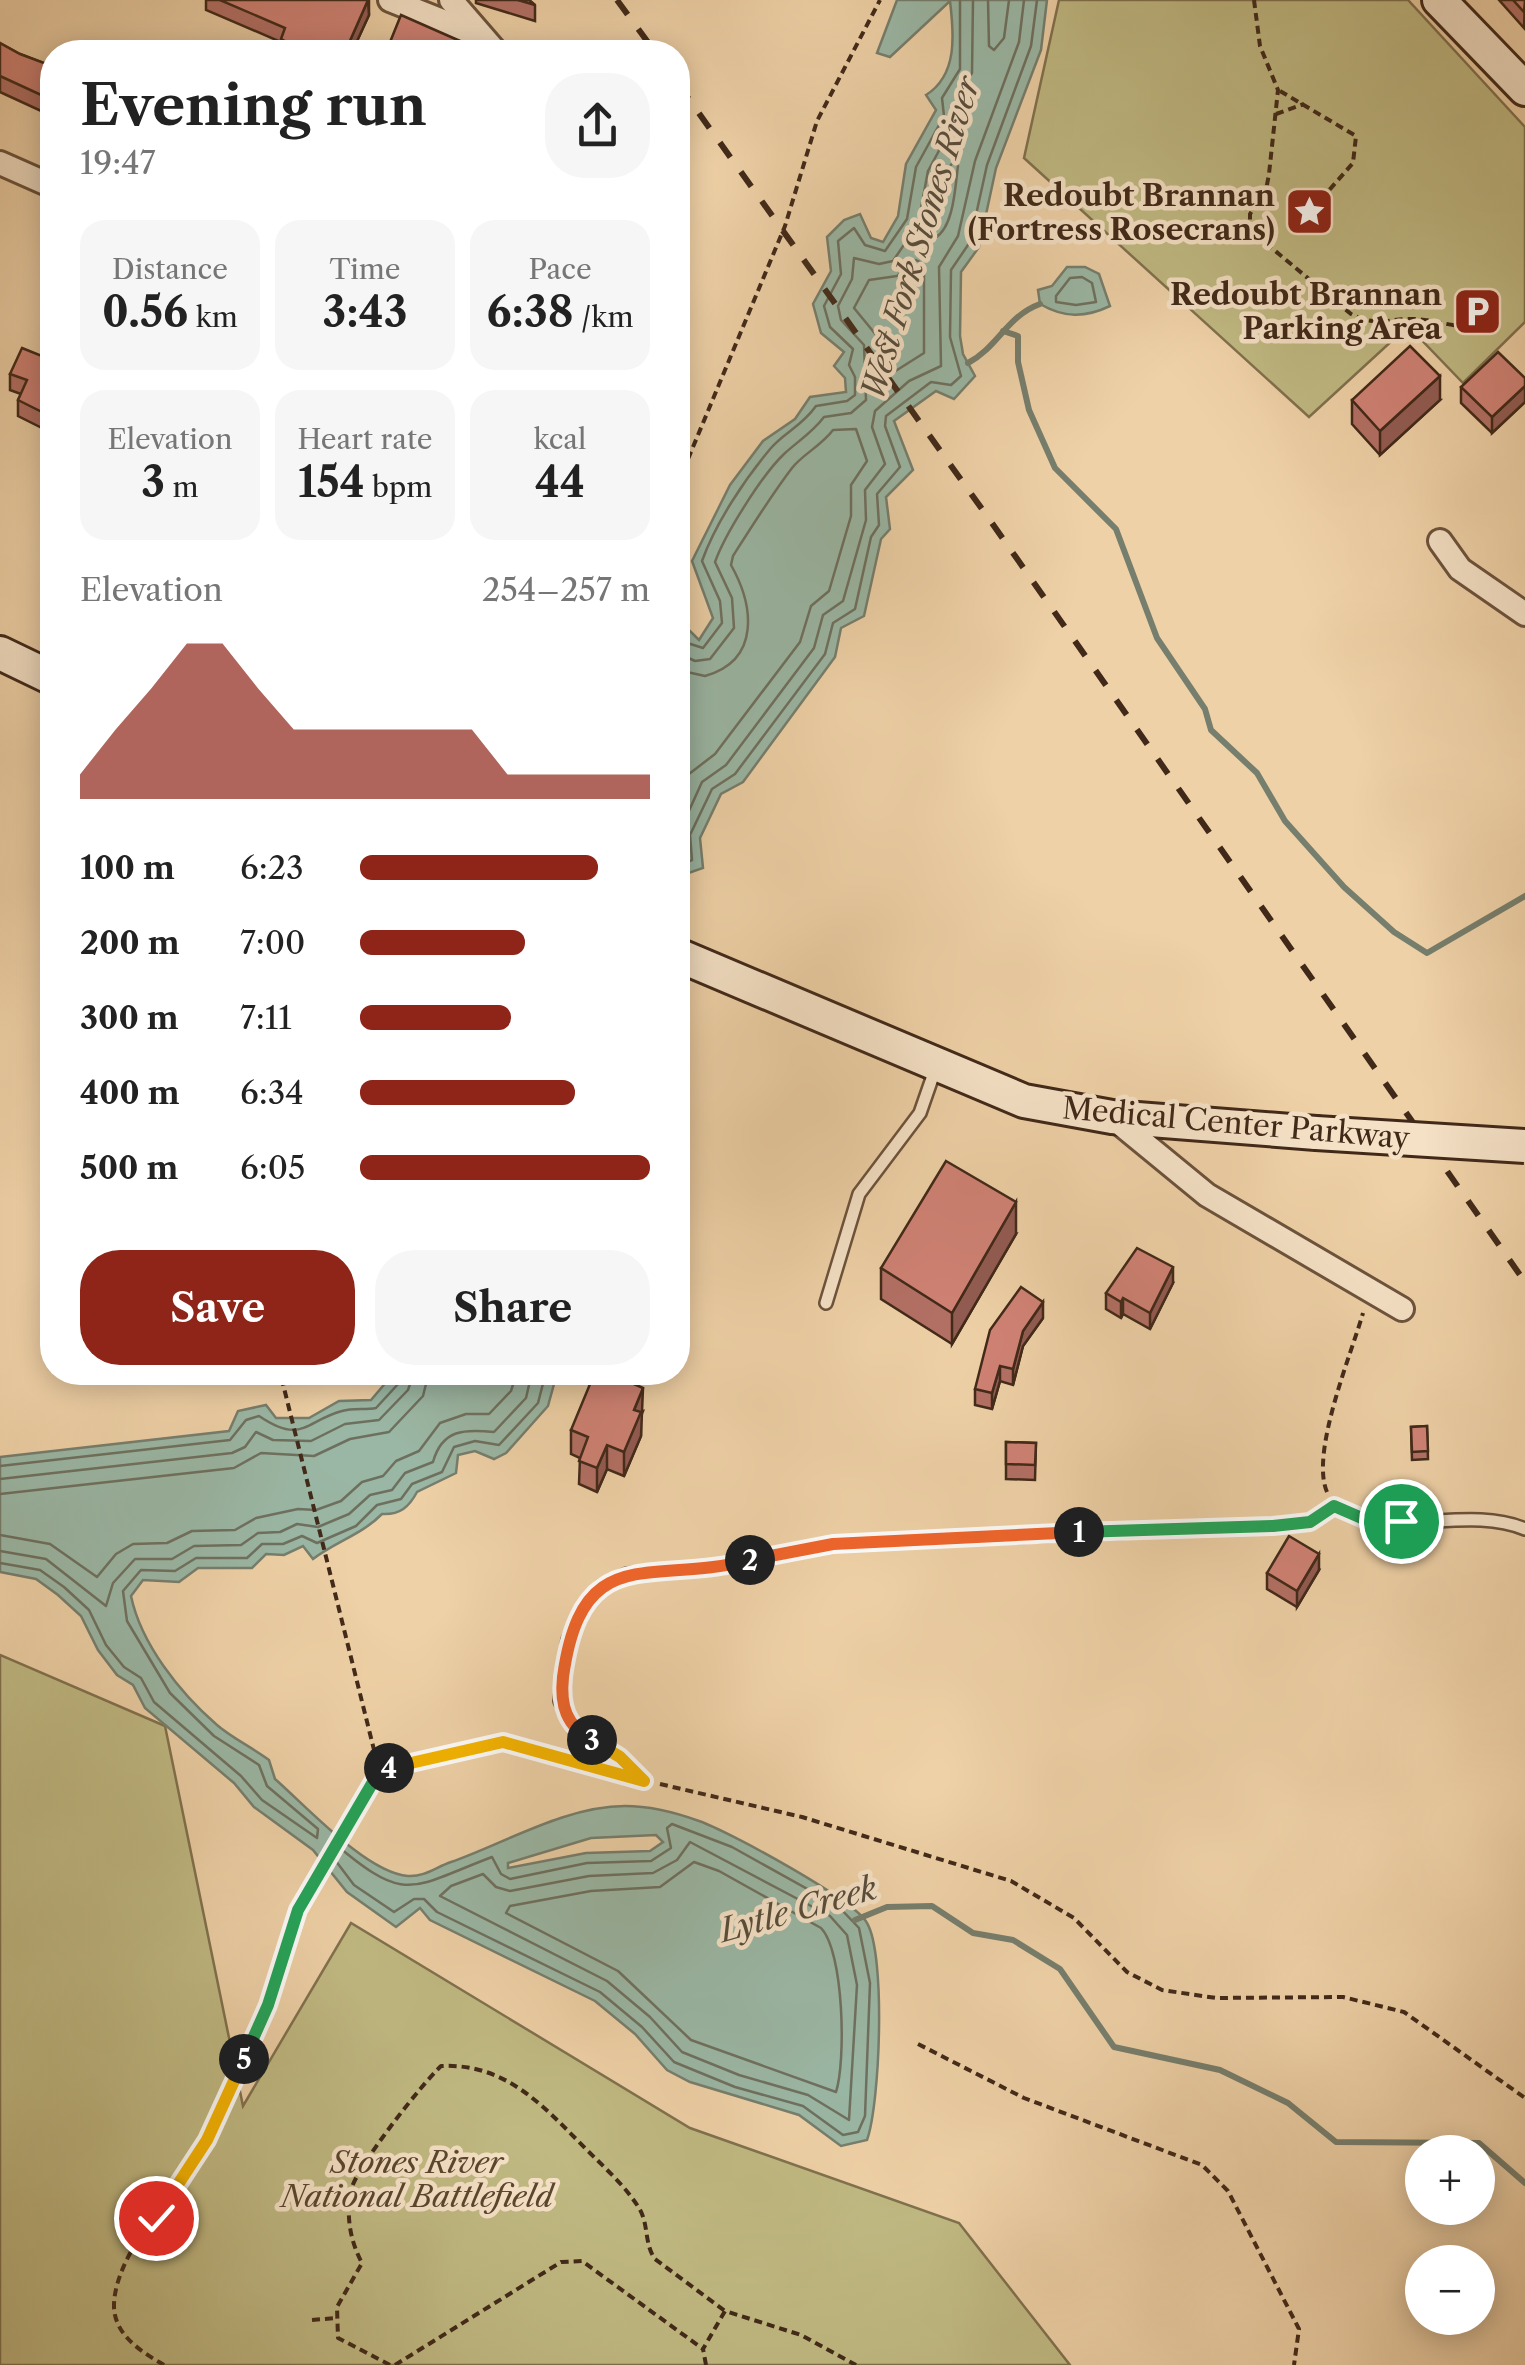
<!DOCTYPE html>
<html lang="en">
<head>
<meta charset="utf-8">
<style>
	:root { --surface:#fff; --page:#f6f6f6; --text:#222; --muted:#767676; --accent:#8f2418 }
	body { margin:0; font-family:"Libre Caslon Text",serif; background:var(--page); color:var(--text); height:100vh; display:flex; flex-direction:column; font-size:38px; white-space:nowrap }
	* { box-sizing:border-box; margin:0 }
	p { font-size:32px; color:var(--muted) }
	.icon { flex:none; width:55px; height:55px; fill:none; stroke:currentColor; stroke-width:2; stroke-linecap:round; stroke-linejoin:round }
	.map { position:relative; flex:1; overflow:hidden }
	.drawer { position:absolute; left:40px; top:40px; width:650px; height:1345px; display:flex; flex-direction:column; background:var(--surface); border-radius:40px; box-shadow:0 5px 25px #0003 }
	.drawer>* { flex:none }
	.fabs { position:absolute; left:1405px; top:2135px; display:grid; gap:20px }
	.fabs a { display:grid; place-items:center; width:90px; height:90px; border-radius:50%; background:var(--surface); box-shadow:0 5px 25px #0003; font-size:50px }
	.pin { position:absolute; display:grid; place-items:center; width:85px; height:85px; color:#fff; margin:-42px; border:5px solid #fff; border-radius:50%; box-shadow:0 2px 10px #0007 }
	.km { position:absolute; width:50px; height:50px; margin:-25px; border-radius:50%; background:#222; color:#fff; font-size:28px; line-height:50px; text-align:center }
	.round { display:grid; place-items:center; flex:none; width:105px; height:105px; border-radius:40px; background:var(--page) }
	.headline { display:flex; align-items:center; justify-content:space-between; height:170px; padding:0 40px }
	h1 { font-size:55px; font-weight:700; line-height:75px }
	.stats { display:grid; grid-template-columns:repeat(3,1fr); gap:15px; height:170px; padding:10px 40px }
	.stats div { display:grid; align-content:center; border-radius:25px; background:var(--page); text-align:center }
	.stats b { font-size:42px; font-weight:700 }
	.stats small { font-size:28px; font-weight:400 }
	.stats p { font-size:28px }
	.chart { height:280px; padding:20px 40px }
	.chart p { display:flex; justify-content:space-between }
	.chart svg { width:100%; height:180px; margin-top:10px; fill:var(--accent); opacity:.7 }
	.button { display:flex; gap:20px; margin-top:auto; padding:20px 40px }
	.button a { flex:1; height:115px; border-radius:40px; background:var(--accent); color:#fff; font-size:40px; font-weight:700; line-height:115px; text-align:center }
	.button a+a { background:var(--page); color:var(--text) }
	ul { padding:0 40px; list-style:none; font-size:32px }
	li { display:grid; grid-template-columns:160px 120px 1fr; align-items:center; height:75px }
	li i { height:25px; border-radius:12px; background:var(--accent) }
	.map>svg:first-child { display:block }
	.green { fill:#c0b982; stroke:#80714e; stroke-width:2.5 }
	.water { fill:#9ab7a5; stroke:#767e6d; stroke-width:2.5; fill-rule:evenodd }
	.lines { fill:none; stroke-linecap:round; stroke-linejoin:round }
	.shore { stroke:#6e705f; stroke-width:2.5 }
	.stream { stroke:#767e6d; stroke-width:6 }
	.lane-casing { stroke:#6c533c; stroke-width:16 }
	.street-casing { stroke:#6c533c; stroke-width:28 }
	.secondary-casing { stroke:#412919; stroke-width:38 }
	.path { stroke:#412919; stroke-width:4; stroke-dasharray:8 5; stroke-linecap:butt }
	.lane { stroke:#f5e1c6; stroke-width:11 }
	.street { stroke:#f5e1c6; stroke-width:22 }
	.secondary { stroke:#f5e1c6; stroke-width:32 }
	.rail { stroke:#412919; stroke-width:6; stroke-dasharray:18 18; stroke-linecap:butt }
	.secondary-bridge-casing { stroke:#412919; stroke-width:38; stroke-linecap:butt }
	.secondary-bridge { stroke:#f5e1c6; stroke-width:32 }
	.wall { fill:#b37065; stroke:#412919; stroke-width:2.5 }
	.shaded-wall { fill:#925b52; stroke:#412919; stroke-width:2.5 }
	.building { fill:#d08275; stroke:#412919; stroke-width:2.5 }
	.split-1-casing { stroke:#fff; stroke-width:20 }
	.split-2-casing { stroke:#fff; stroke-width:20 }
	.split-3-casing { stroke:#fff; stroke-width:20 }
	.split-4-casing { stroke:#fff; stroke-width:20 }
	.split-5-casing { stroke:#fff; stroke-width:20 }
	.split-6-casing { stroke:#fff; stroke-width:20 }
	.split-1 { stroke:#22a559; stroke-width:12 }
	.split-2 { stroke:#f0652b; stroke-width:12 }
	.split-3 { stroke:#f0652b; stroke-width:12 }
	.split-4 { stroke:#f5b400; stroke-width:12 }
	.split-5 { stroke:#22a559; stroke-width:12 }
	.split-6 { stroke:#f5b400; stroke-width:12 }
	.labels { text-anchor:middle; dominant-baseline:central; stroke-width:9; stroke-linejoin:round; paint-order:stroke }
	.poi-label { font-size:30px; font-weight:bold; fill:#412919; stroke:#f5e1c6; text-anchor:end }
	.street-label { font-size:30px; fill:#412919; stroke:#f5e1c6 }
	.park-label { font-size:30px; font-style:italic; fill:#5a462e; stroke:#f5e1c6 }
	.water-label { font-size:32px; font-style:italic; fill:#574c3c; stroke:#f5e1c6 }
</style>
</head>
<body>
<div class="map">
<svg width="1525" height="2365" viewBox="0 0 1525 2365">
	<rect width="100%" height="100%" fill="#efd1a7"/>
	<filter id="stains"><feTurbulence type="fractalNoise" baseFrequency=".002" numOctaves="4"/><feColorMatrix values="0 0 0 0 .2 0 0 0 0 .09 0 0 0 0 .02 0 0 0 .5 -.17"/></filter>
	<radialGradient id="worn" r=".72"><stop offset=".6" stop-color="#630" stop-opacity="0"/><stop offset="1" stop-color="#630" stop-opacity=".3"/></radialGradient>
	<g class="green">
		<polygon points="1059,0 1408,0 1525,127 1525,322 1463,383 1408,326 1309,417 1024,158"/>
		<polygon points="0,1655 165,1726 243,2106 351,1923 690,2128 959,2223 1070,2365 0,2365"/>
	</g>
	<g class="water">
		<path d="M897 0H1047L1041 50 996 168 979 247 961 272 960 336 963 354 975 376 954 399 936 391 894 421 913 470 886 497 890 529 881 539 864 616 841 628 835 657 743 782 721 794 700 838 703 868 680 876 678 914V632L687 628 699 640 713 618 692 561 730 485 763 441 795 419 810 397 846 392 845 378 834 366 844 352 821 333 813 304 831 271 827 237 844 220 860 214 871 238 883 242 898 216 906 164 936 110 926 95C958 75 954 34 950 1L890 57 877 53Z"/>
		<path d="M1067 267H1085L1099 274 1110 306C1085 318 1064 318 1040 304L1038 290 1052 286Z"/>
		<path d="M394 1373H557L548 1406 506 1453 494 1459 475 1451 458 1455 456 1473 417 1492C409 1507 400 1515 382 1514 361 1535 337 1541 313 1559L303 1546 284 1555 266 1554 252 1568H198L179 1582 143 1580 131 1596C141 1644 180 1693 217 1725 232 1738 253 1748 269 1760L275 1779C307 1807 367 1873 408 1876 425 1877 436 1867 451 1862 505 1843 566 1806 625 1806 649 1806 677 1813 699 1821 728 1831 855 1900 867 1923 886 1955 880 2104 867 2140L841 2146 799 2115 690 2082 667 2070 635 2034 595 2001 430 1920 420 1908 396 1927 347 1892 313 1850 254 1807 234 1783 145 1708 133 1685 117 1675 98 1650 81 1616 58 1595 36 1579 0 1572V1457L229 1431 238 1411 266 1405 276 1418H309L339 1401 371 1400ZM656 1835 663 1842 650 1851 586 1853 508 1868V1863L591 1838Z"/>
	</g>
	<g class="lines">
		<g class="shore">
			<polyline points="988,0 989,46 994,50 1004,38 1009,0"/>
			<path d="M955 160 958 166C955 187 954 227 935 238L931 232 942 176Z"/>
			<polygon points="916,260 924,264 924,353 886,377 877,336 854,308 869,280 897,276"/>
			<polygon points="1082,277 1092,283 1096,302 1076,305 1056,302 1056,296 1070,278"/>
			<path d="M678 640 703 648 722 623 720 601 702 561C716 522 745 479 771 448 785 432 802 426 816 406L847 401 855 395V377L849 365 853 349 830 327 824 306 841 274 838 241 854 228 865 245 885 251 907 219 916 167 944 116 942 98 960 69V0"/>
			<path d="M678 653 695 661 710 659 734 628 732 598 715 562C725 534 762 475 784 454 798 441 812 433 824 417L851 413 866 400 864 345 841 320 838 306 852 279 854 258 879 264 893 261 918 224 928 171 955 121 957 101 972 73 973 0"/>
			<path d="M678 670 705 676C762 660 753 604 731 565L733 556C752 526 770 497 792 468 803 454 821 446 833 430L856 429 867 461 851 485V516L829 591 811 606 800 642 715 754 689 774 678 804"/>
			<polyline points="678,835 702,782 726,765 814,648 823,615 843,601 866,520 865,490 885,464 872,427 875,411 909,381 941,366 939,267 958,236 975,161 1019,42 1024,0"/>
			<polyline points="678,866 692,860 690,835 712,789 735,774 825,654 833,623 855,609 871,537 879,525 877,494 900,467 885,426 886,416 931,382 951,385 961,376 950,337 951,270 970,242 987,165 1031,46 1037,0"/>
			<path d="M0 1466 230 1440 246 1420 259 1416C302 1445 305 1421 342 1411 353 1408 365 1410 376 1408L399 1383 401 1372"/>
			<polyline points="0,1479 232,1453 245,1447 256,1432 273,1440 311,1441 345,1424 379,1420 408,1390 414,1372"/>
			<polyline points="0,1494 234,1468 261,1453 314,1456 350,1439 389,1432 423,1396 429,1372"/>
			<polyline points="0,1535 50,1544 97,1577 116,1554 133,1544 167,1543 192,1531 235,1530 256,1518 298,1509 316,1510 341,1501 362,1482 383,1476 396,1461 419,1451 440,1423 466,1414 489,1414 511,1391 517,1372"/>
			<path d="M0 1551 46 1559 106 1606 113 1583 135 1559H172L194 1546 241 1545 258 1533 280 1532 297 1524 318 1527 349 1514 370 1495 392 1490 405 1473 433 1462C442 1429 465 1429 494 1432L526 1398 532 1372"/>
			<polyline points="0,1563 40,1570 64,1587 89,1610 106,1645 124,1667 141,1678 154,1702 241,1776 262,1800 317,1838 318,1829 267,1786 259,1765 214,1736 170,1693 127,1621 123,1591 141,1570 175,1571 196,1558 247,1558 262,1544 283,1544 302,1536 317,1543 356,1526 377,1505 401,1499 412,1484 442,1472 454,1447 475,1441 499,1445 538,1403 546,1372"/>
			<path d="M672 1824 732 1847 838 1906 859 1928 870 1983 865 2116 858 2132 843 2135 803 2106 735 2087 674 2062 642 2027 600 1992 437 1912 424 1899H414L394 1912 354 1885 326 1848 334 1843C407 1905 410 1888 492 1857L501 1874 510 1879 587 1863 651 1861 671 1848 667 1828Z"/>
			<polygon points="690,1842 830,1916 847,1935 857,1985 849,2120 808,2095 739,2075 682,2052 650,2017 607,1981 440,1896 451,1886 483,1874 496,1887 510,1891 589,1876 653,1873 677,1860"/>
			<path d="M694 1862 719 1871 821 1928C844 1952 846 2061 836 2092L691 2040 618 1971 506 1913 510 1906 591 1891 660 1887Z"/>
		</g>
		<g class="stream">
			<polyline points="1003,331 1018,336 1018,362 1029,410 1055,468 1116,529 1157,638 1205,709 1211,730 1257,773 1285,821 1344,887 1394,932 1427,953 1525,896"/>
			<path d="M968 363C998 347 1007 316 1040 304"/>
			<polyline points="855,1920 887,1907 932,1906 973,1933 1013,1940 1060,1969 1114,2047 1220,2070 1288,2103 1336,2142 1479,2143 1525,2183"/>
		</g>
		<defs>
			<g id="lane">
				<polyline points="826,1303 859,1194 920,1113 936,1067"/>
				<path d="M645 1781 620 1757 575 1731 560 1701 568 1640 582 1611 601 1586 627 1574 725 1567 833 1544 1273 1526 1310 1522 1334 1506C1390 1542 1464 1504 1525 1529"/>
			</g>
			<g id="street">
				<polyline points="390,0 480,36"/>
				<polyline points="451,0 496,52"/>
				<polyline points="0,163 52,186"/>
				<polyline points="1440,541 1460,569 1525,614"/>
				<polyline points="1112,1117 1207,1195 1402,1309"/>
			</g>
			<g id="secondary">
				<polyline points="1439,0 1525,89"/>
				<polyline points="0,653 52,678"/>
				<polyline points="678,955 1024,1101 1112,1117 1316,1133"/>
			</g>
		</defs>
		<use href="#lane" class="lane-casing"/>
		<use href="#street" class="street-casing"/>
		<use href="#secondary" class="secondary-casing"/>
		<g class="path">
			<path d="M1254 0 1260 46 1278 90 1269 174 1266 190 1250 214V230L1351 314C1374 326 1385 320 1408 319 1425 318 1443 324 1459 326"/>
			<polyline points="1280,91 1356,136 1353,163 1310,212"/>
			<polyline points="1276,114 1304,104"/>
			<polyline points="678,483 785,226 817,121 880,0"/>
			<path d="M1327 1492C1310 1453 1351 1355 1363 1313"/>
			<polyline points="379,1770 503,1742 608,1771"/>
			<polyline points="660,1784 802,1817 1011,1881 1074,1918 1127,1972 1162,1990 1216,1998 1343,1997 1404,2012 1525,2098"/>
			<polyline points="918,2044 1024,2098 1202,2165 1228,2191 1299,2329 1294,2365"/>
			<polyline points="312,2320 336,2318"/>
			<path d="M164 2365C140 2351 113 2334 114 2304 116 2256 165 2204 190 2165 241 2088 263 2000 296 1915 316 1865 352 1816 379 1770L280 1372"/>
			<path d="M390 2365 338 2338 337 2307 362 2263C350 2241 345 2213 352 2187 360 2163 421 2085 441 2066 507 2063 544 2107 588 2151 606 2169 626 2187 639 2208 649 2224 644 2244 655 2259L725 2311"/>
			<polyline points="395,2365 561,2262 582,2261 703,2349"/>
			<polyline points="706,2365 703,2349 725,2311 801,2335 856,2365"/>
		</g>
		<use href="#lane" class="lane"/>
		<use href="#street" class="street"/>
		<use href="#secondary" class="secondary"/>
		<g class="rail">
			<polyline points="617,0 655,52"/>
			<polyline points="678,84 987,516 1525,1282"/>
		</g>
		<defs>
			<polyline id="secondary-bridge" points="1316,1133 1525,1146"/>
		</defs>
		<use href="#secondary-bridge" class="secondary-bridge-casing"/>
		<use href="#secondary-bridge" class="secondary-bridge"/>
	</g>
	<g class="wall">
		<polygon points="206,0 369,0 369,15 352,52 281,52 281,42 206,10"/>
		<polygon points="476,0 529,0 535,5 535,21 476,3"/>
		<polygon points="1499,0 1525,0 1524,28"/>
		<polygon points="0,43 20,54 52,66 52,116 0,92"/>
		<polygon points="52,360 52,433 18,416 18,400 21,394 10,390 10,374"/>
		<polygon points="1525,378 1525,402 1492,433 1461,403 1461,387"/>
		<polygon points="1352,400 1440,400 1380,455 1352,424"/>
		<polygon points="1016,1234 952,1344 881,1299 881,1268"/>
		<polygon points="1173,1283 1150,1329 1123,1314 1121,1318 1106,1309 1106,1293"/>
		<polygon points="1043,1318 1023,1346 1013,1385 1000,1381 992,1409 975,1405 975,1389"/>
		<polygon points="643,1411 641,1416 641,1436 624,1476 607,1469 597,1492 579,1484 580,1458 571,1454 571,1430"/>
		<polygon points="1427,1426 1428,1459 1412,1460 1411,1427"/>
		<polygon points="1006,1442 1036,1443 1035,1480 1006,1479"/>
		<polygon points="1319,1570 1297,1607 1267,1589 1267,1573"/>
	</g>
	<g class="shaded-wall">
		<polygon points="368,0 369,15 352,52 345,52"/>
		<polygon points="1440,376 1440,400 1380,455 1380,431"/>
		<polygon points="1525,386 1525,402 1492,433 1492,417"/>
		<polygon points="1016,1202 1016,1234 952,1344 952,1313"/>
		<polygon points="1173,1267 1173,1283 1150,1329 1150,1313"/>
		<polygon points="1123,1298 1123,1314 1121,1318 1121,1302"/>
		<polygon points="1043,1302 1043,1318 1023,1346 1013,1385 1013,1369 1023,1331"/>
		<polygon points="1000,1366 1000,1381 992,1409 992,1393"/>
		<polygon points="643,1388 641,1436 624,1476 624,1452 634,1410"/>
		<polygon points="607,1445 607,1469 597,1492 597,1468"/>
		<polygon points="1319,1554 1319,1570 1297,1607 1297,1591"/>
	</g>
	<g class="building">
		<polygon points="220,0 368,0 345,52 307,52 281,39 285,28"/>
		<polygon points="518,0 529,0 535,5"/>
		<polygon points="1513,0 1525,0 1524,12"/>
		<polygon points="401,15 485,52 386,52"/>
		<polygon points="0,43 20,54 52,66 52,100 0,76"/>
		<polygon points="1410,346 1440,376 1380,431 1352,400"/>
		<polygon points="22,348 52,360 52,417 18,400 27,380 10,374"/>
		<polygon points="1498,352 1525,378 1525,386 1492,417 1461,387"/>
		<polygon points="946,1161 1016,1202 952,1313 881,1268"/>
		<polygon points="1137,1248 1173,1267 1150,1313 1123,1298 1121,1302 1106,1293"/>
		<polygon points="1021,1287 1043,1302 1023,1331 1013,1369 1000,1366 992,1393 975,1389 990,1330"/>
		<polygon points="595,1372 607,1372 643,1388 634,1410 641,1412 624,1452 607,1445 597,1468 579,1461 588,1437 571,1430"/>
		<polygon points="1427,1426 1428,1451 1412,1452 1411,1427"/>
		<polygon points="1006,1442 1036,1443 1035,1465 1006,1464"/>
		<polygon points="1289,1536 1319,1554 1297,1591 1267,1573"/>
	</g>
	<g class="lines">
		<defs>
			<polyline id="split-1" points="1079,1532 1273,1526 1310,1522 1334,1506 1364,1519 1401,1521"/>
			<polyline id="split-2" points="750,1560 833,1544 1079,1532"/>
			<path id="split-3" d="M592 1740C566 1726 560 1705 563 1677 582 1539 651 1586 750 1560"/>
			<polyline id="split-4" points="389,1768 503,1742 644,1781 620,1757 592,1740"/>
			<polyline id="split-5" points="244,2059 268,2005 298,1910 380,1770 389,1768"/>
			<polyline id="split-6" points="156,2218 207,2140 244,2059"/>
		</defs>
		<use href="#split-1" class="split-1-casing"/>
		<use href="#split-2" class="split-2-casing"/>
		<use href="#split-3" class="split-3-casing"/>
		<use href="#split-4" class="split-4-casing"/>
		<use href="#split-5" class="split-5-casing"/>
		<use href="#split-6" class="split-6-casing"/>
		<use href="#split-1" class="split-1"/>
		<use href="#split-2" class="split-2"/>
		<use href="#split-3" class="split-3"/>
		<use href="#split-4" class="split-4"/>
		<use href="#split-5" class="split-5"/>
		<use href="#split-6" class="split-6"/>
	</g>
	<defs>
		<symbol id="sight-square" viewBox="-11 -11 22 22"><rect x="-9" y="-9" width="18" height="18" rx="4" fill="#8f2418" stroke="#f5e1c6"/><path d="M0-6L1.8-2.2L6-1.7L2.9 1.2L3.7 5.4L0 3.3L-3.7 5.4L-2.9 1.2L-6-1.7L-1.8-2.2Z" fill="#fff"/></symbol>
		<symbol id="parking-square" viewBox="-11 -11 22 22"><rect x="-9" y="-9" width="18" height="18" rx="4" fill="#8f2418" stroke="#f5e1c6"/><path d="M-3.5-5.5H1a3.5 3.5 0 0 1 0 7H-1V5.5H-3.5ZM-1-3.4V-.6H.8a1.4 1.4 0 0 0 0-2.8Z" fill="#fff"/></symbol>
	</defs>
	<g fill-rule="evenodd">
		<use href="#sight-square" x="1282" y="184" width="55" height="55"/>
		<use href="#parking-square" x="1450" y="284" width="55" height="55"/>
	</g>
	<g class="labels">
		<g class="poi-label">
			<text x="1275" y="195">Redoubt Brannan<tspan x="1275" dy="34">(Fortress Rosecrans)</tspan></text>
			<text x="1442" y="294">Redoubt Brannan<tspan x="1442" dy="34">Parking Area</tspan></text>
		</g>
		<g class="street-label">
			<text transform="translate(1236 1123) rotate(5)">Medical Center Parkway</text>
		</g>
		<g class="park-label">
			<text x="417" y="2162">Stones River<tspan x="417" dy="34">National Battlefield</tspan></text>
		</g>
		<g class="water-label">
			<text transform="translate(920 238) rotate(-73)">West Fork Stones River</text>
			<text transform="translate(798 1909) rotate(-16)">Lytle Creek</text>
		</g>
	</g>
	<rect width="100%" height="100%" filter="url(#stains)"/>
	<rect width="100%" height="100%" fill="url(#worn)"/>
</svg>
<div class="fabs">
<a>+</a>
<a>−</a>
</div>
<div class="pin" style="left:1401px;top:1521px;background:#1e9e55"><svg class="icon" aria-label="arrive" viewBox="0 0 24 24"><path d="M6 21V4h12l-3 4 3 4H6"/></svg></div>
<div class="pin" style="left:156px;top:2218px;background:#d93025"><svg class="icon" aria-label="check" viewBox="0 0 24 24"><path d="M5 12l5 5 9-10"/></svg></div>
<b class="km" style="left:1079px;top:1532px">1</b>
<b class="km" style="left:750px;top:1560px">2</b>
<b class="km" style="left:592px;top:1740px">3</b>
<b class="km" style="left:389px;top:1768px">4</b>
<b class="km" style="left:244px;top:2059px">5</b>
<section class="drawer">
<div class="headline"><div><h1>Evening run</h1><p>19:47</p></div><a class="round"><svg class="icon" aria-label="share" viewBox="0 0 24 24"><path d="M12 15V3M7 8l5-5 5 5M5 13v7h14v-7"/></svg></a></div>
<div class="stats">
<div><p>Distance</p><b>0.56<small> km</small></b></div>
<div><p>Time</p><b>3:43</b></div>
<div><p>Pace</p><b>6:38<small> /km</small></b></div>
</div>
<div class="stats">
<div><p>Elevation</p><b>3<small> m</small></b></div>
<div><p>Heart rate</p><b>154<small> bpm</small></b></div>
<div><p>kcal</p><b>44</b></div>
</div>
<div class="chart"><p><span>Elevation</span>254–257 m</p>
<svg viewBox="0 0 160 44" preserveAspectRatio="none"><path d="M0 44V38L10 27L20 17L30 6L40 6L50 17L60 27L70 27L80 27L90 27L100 27L110 27L120 38L130 38L140 38L150 38L160 38V44z"/></svg>
</div>
<ul>
<li><b>100 m</b>6:23<i style="width:82%"></i></li>
<li><b>200 m</b>7:00<i style="width:57%"></i></li>
<li><b>300 m</b>7:11<i style="width:52%"></i></li>
<li><b>400 m</b>6:34<i style="width:74%"></i></li>
<li><b>500 m</b>6:05<i style="width:100%"></i></li>
</ul>
<div class="button"><a>Save</a><a>Share</a></div>
</section>
</div>
</body>
</html>
